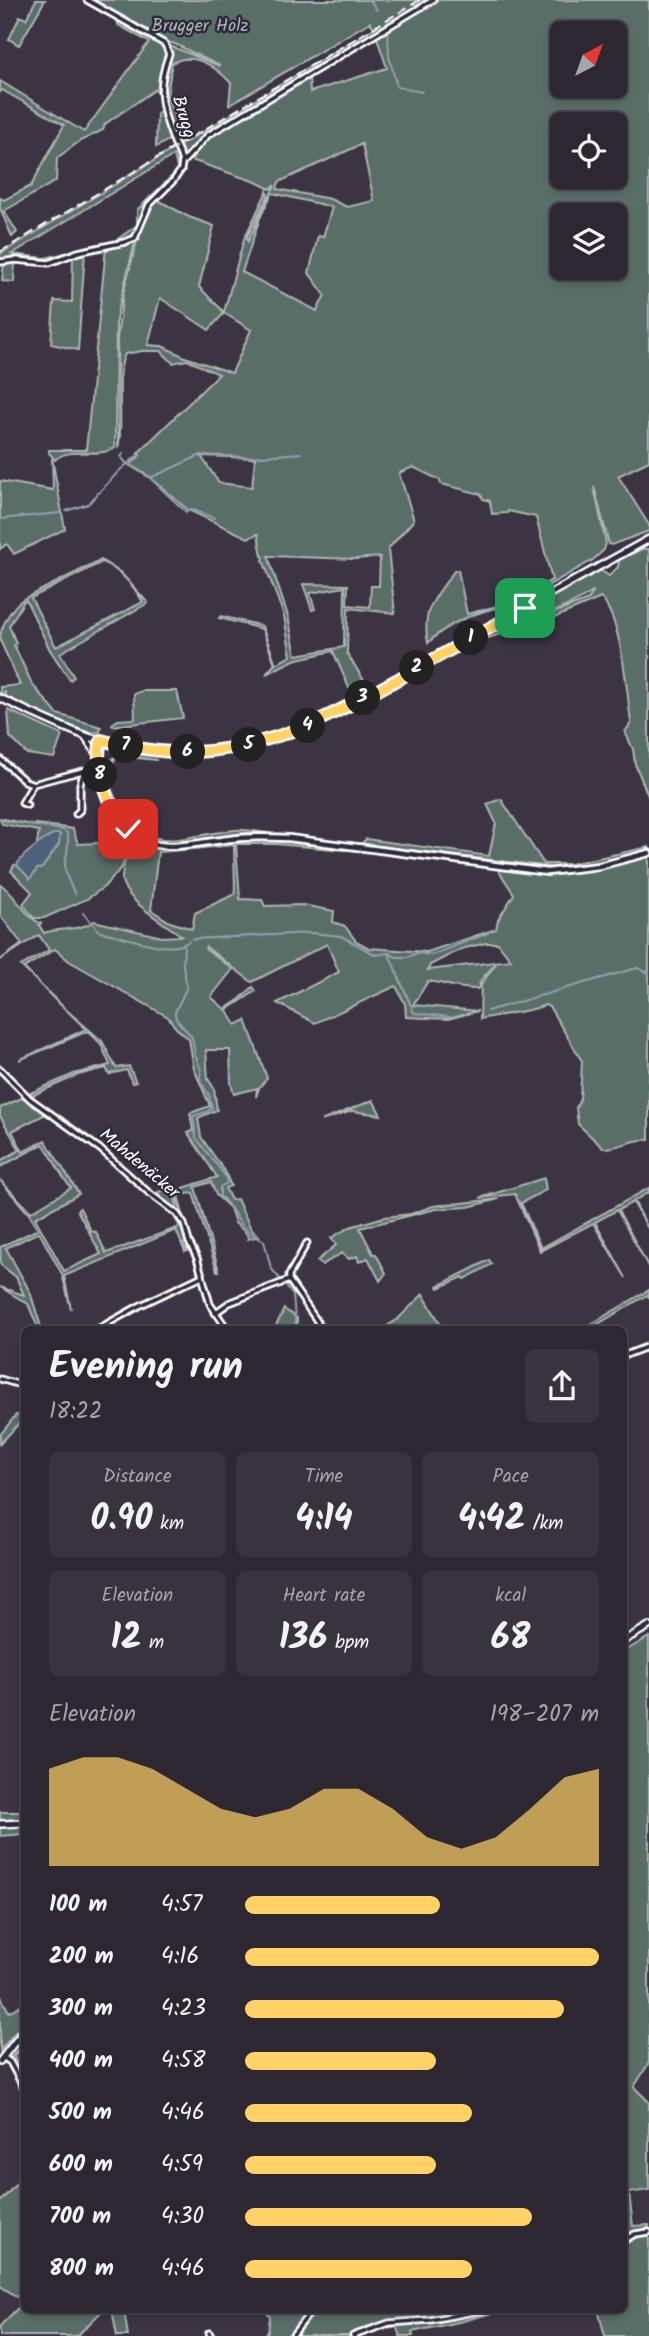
<!DOCTYPE html>
<html lang="en">
<head>
<meta charset="utf-8">
<style>
	:root { --surface:#2d2732; --page:#39333e; --text:#f1f3f6; --muted:#a7a5ac; --line:#48444d; --accent:#ffd166 }
	body { margin:0; font-family:Kalam,sans-serif; background:var(--page); color:var(--text); height:100vh; display:flex; flex-direction:column; font-size:26px; white-space:nowrap }
	* { box-sizing:border-box; margin:0 }
	p { font-size:23px; color:var(--muted) }
	.icon { flex:none; width:38px; height:38px; fill:none; stroke:currentColor; stroke-width:2; stroke-linecap:round; stroke-linejoin:round }
	.map { position:relative; flex:1; overflow:hidden }
	.details { position:absolute; left:21px; top:1326px; width:606px; height:987px; display:flex; flex-direction:column; background:var(--surface); border-radius:10px; box-shadow:0 4px 10px #0003,0 0 0 2px var(--line) }
	.details>* { flex:none }
	.needle { width:46px; rotate:41deg }
	.fabs { position:absolute; left:550px; top:21px; display:grid; gap:14px }
	.fabs a { display:grid; place-items:center; width:77px; height:77px; border-radius:10px; background:var(--surface); box-shadow:0 4px 10px #0003,0 0 0 2px var(--line); font-size:35px }
	.pin { position:absolute; display:grid; place-items:center; width:60px; height:60px; color:#fff; margin:-30px; border-radius:14px; box-shadow:0 4px 10px #0006 }
	.km { position:absolute; width:35px; height:35px; margin:-18px; border-radius:50%; background:#222; color:#fff; font-size:19px; line-height:35px; text-align:center }
	.round { display:grid; place-items:center; flex:none; width:74px; height:74px; border-radius:10px; background:var(--page) }
	.summary { display:flex; align-items:center; justify-content:space-between; height:119px; padding:0 28px }
	h1 { font-size:38px; font-weight:700; line-height:52px }
	.figures { display:grid; grid-template-columns:repeat(3,1fr); gap:10px; height:119px; padding:7px 28px }
	.figures div { display:grid; align-content:center; border-radius:10px; background:var(--page); text-align:center }
	.figures b { font-size:35px; font-weight:700 }
	.figures small { font-size:19px; font-weight:400 }
	.figures p { font-size:19px }
	.chart { height:196px; padding:14px 28px }
	.chart p { display:flex; justify-content:space-between }
	.chart svg { width:100%; height:126px; margin-top:7px; fill:var(--accent); opacity:.7 }
	ul { padding:0 28px; list-style:none; font-size:23px }
	li { display:grid; grid-template-columns:112px 84px 1fr; align-items:center; height:52px }
	li i { height:18px; border-radius:9px; background:var(--accent) }
	.map>svg:first-child { display:block }
	.green { fill:#5a6e67; stroke:#acb6b3; stroke-width:2; fill-rule:evenodd }
	.water { fill:#4d6278; stroke:#94a1ae; stroke-width:2 }
	.lines { fill:none; stroke-linecap:round; stroke-linejoin:round }
	.stream { stroke:#94a1ae; stroke-width:2 }
	.minor-casing { stroke:#fff; stroke-width:9 }
	.tertiary-casing { stroke:#fff; stroke-width:10 }
	.secondary-casing { stroke:#fff; stroke-width:10 }
	.primary-casing { stroke:#fff; stroke-width:10 }
	.minor { stroke:#2f2a3d; stroke-width:3.5 }
	.tertiary { stroke:#2f2a3d; stroke-width:4.5 }
	.secondary { stroke:#2f2a3d; stroke-width:5 }
	.primary { stroke:#2f2a3d; stroke-width:5 }
	.rail { stroke:#fff; stroke-width:2; stroke-dasharray:10 5; stroke-linecap:butt }
	.route-casing { stroke:#fff; stroke-width:14 }
	.route { stroke:#ffd166; stroke-width:9 }
	.labels { text-anchor:middle; dominant-baseline:central; stroke-width:5; stroke-linejoin:round; paint-order:stroke }
	.park-label { font-size:18px; fill:#acb6b3; stroke:#2f2a3d }
	.street-label { font-size:18px; fill:#fff; stroke:#2f2a3d }
</style>
</head>
<body>
<div class="map">
<svg width="649" height="2336" viewBox="0 0 649 2336">
	<rect width="100%" height="100%" fill="#3c3443"/>
	<filter id="ink" filterUnits="userSpaceOnUse"><feTurbulence type="fractalNoise" baseFrequency=".0143" numOctaves="2"/><feDisplacementMap in="SourceGraphic" scale="14" xChannelSelector="R" yChannelSelector="G"/><feConvolveMatrix kernelMatrix="1 2 1 2 8 2 1 2 1" color-interpolation-filters="sRGB"/></filter>
	<g filter="url(#ink)">
		<g class="green">
			<polygon points="36,0 45,0 19,45 9,39 20,16 26,19"/>
			<path d="M90 0H649V461L618 476 649 525V531L611 545 609 544 594 487 606 543 604 550 593 560 500 613 495 608C469 615 447 624 428 643 421 609 436 597 454 571L458 570 467 614 523 599V596L552 580 536 517 508 511 507 513 492 514 490 501 483 499 481 494 441 484 440 480 413 467 399 473 414 520 388 549 395 613 348 608 347 653 368 687 352 695 333 651 294 660 266 674 275 664 262 629 219 618 221 616 262 626 276 664 291 656 284 616 263 560 264 557 262 556 258 534 248 538 188 510 150 477 130 465 140 455 138 453 219 374 187 360 173 363 161 351H142L125 354C114 376 125 422 118 448L117 338 123 294 137 241 140 240 138 237 156 199 189 217 214 226 199 287 224 312 244 239 267 191 268 196 247 237 248 241 275 185 270 189 256 182 191 160 205 139 309 76 310 92 387 68 375 32 202 137 186 159 179 146 374 28 370 22 229 105 231 83C215 66 194 51 172 63L167 96 181 133 156 147 157 114 163 110 156 89 105 124 103 130 80 141 57 158 56 181 4 211 17 232 12 237 0 208V198L4 200 31 186 64 125 2 90 0 92V81L84 132 149 42 118 25V21L165 44 220 66 175 44 166 42ZM562 33H614V86H562ZM562 124H614V177H562ZM362 144 374 201 347 207 330 199 277 189 279 182ZM272 193 332 207 323 237 318 236 309 273 325 295 317 311 242 272 260 218ZM562 215H614V268H562ZM160 298 209 330 224 313 251 330 232 373 185 357 162 346 148 345ZM201 456 255 458 252 487 219 483ZM268 556 355 559 380 557 379 586H371L370 607 347 605 348 585 303 584 312 610 315 609 310 593 345 587 344 647 296 655 288 616Z"/>
			<path d="M175 148 180 161 179 171 150 202 131 238 47 261 0 260V254ZM174 155 177 168 175 173 137 210V225L115 241 45 258 12 254Z"/>
			<path d="M133 241 135 242 116 319 115 447C99 460 70 445 55 460L49 453V450H86L106 247Z"/>
			<polygon points="85,252 78,350 51,344 54,301 72,302 73,256"/>
			<polygon points="4,262 15,262 14,282 2,281"/>
			<polygon points="52,458 65,529 14,554 7,544 0,549 0,481 53,490"/>
			<path d="M642 549H649V798L635 764 633 749 625 732 631 723C627 692 622 620 601 598L556 617 488 638 588 600 594 591C564 612 524 621 489 634V632L600 570 609 576 618 567 619 560Z"/>
			<path d="M101 560 121 573 148 603 60 653 74 677 70 680 50 650 25 598ZM102 562C121 570 133 585 143 602L56 647 31 598Z"/>
			<path d="M23 599 24 601 9 626 16 643 14 645 32 684 57 714 101 727 100 732C85 737 23 705 5 697V692L0 693V687L20 685 0 640C0 626 12 607 23 599Z"/>
			<polygon points="142,691 177,691 183,718 113,726 112,724 118,720 135,719 134,694"/>
			<polygon points="8,710 62,735 54,758 27,754 10,737"/>
			<path d="M120 754 157 760 117 756C108 767 108 785 115 797 148 860 179 836 235 830 246 829 257 832 268 833 257 833 246 833 235 834 197 840 147 856 121 816 112 802 108 785 103 770L113 758Z"/>
			<path d="M100 782 112 814 128 834V846L122 867 104 887 87 899 44 918H34L23 904 32 892 11 871 14 865H17L30 879 37 869 42 868 59 844 57 834 49 837 36 849 39 831 2 824 0 818 36 826V824L73 829 78 844 121 842 125 836C111 820 103 803 100 782Z"/>
			<polygon points="501,799 544,864 570,864 649,847 649,850 594,863 551,867 361,844 366,839 489,856 496,823 487,804"/>
			<path d="M132 837 156 847 168 848 169 851 158 852 151 910 170 922 192 929 195 913 235 894 234 845 171 851 172 849 196 847 199 849 203 846 220 845 221 842 237 840 240 842 242 839H257L258 841 260 839 278 840 282 842 284 840 308 844 309 846 312 844 344 849 345 850 275 844H236L240 899 262 900 265 906 303 905 334 911 333 922 345 926 356 941 369 948 427 952 496 929 498 920 514 894 496 867C519 869 544 874 568 873 595 871 622 863 649 855V1140C633 1138 619 1149 603 1148L578 1124 576 1108 580 1099 582 1061 550 1008 546 1005C524 1013 503 1014 480 1019L481 985 496 963 481 980 478 989C460 990 446 983 428 981L413 1005 478 1011 448 1019 406 1017 405 1004 396 986 315 1023 277 1003 339 972 327 944 252 982 206 947 205 949 233 969 211 997 225 1009 240 999 253 987 256 991 227 1010 236 1025 246 1020 267 1078 259 1088 256 1097 257 1088 234 1094 231 1083 230 1050H206L208 1079 214 1088 217 1110 198 1118 201 1137 225 1172 231 1186 225 1188 231 1200 237 1199 251 1229 259 1236 248 1239 247 1234 235 1223 230 1208 216 1195 211 1182 195 1187 219 1271H217L193 1193 178 1195 184 1219 176 1197 180 1189 217 1177 188 1133 193 1131 190 1113 210 1106 194 1069 189 1039 176 1028 168 1017 69 961 55 949 24 968 55 1000 102 1041 116 1068 129 1066 136 1082 132 1083 127 1070 109 1074 106 1068 78 1075 31 1096 28 1094 74 1074 110 1065 101 1044 88 1031 19 1060 86 1029 21 966 49 950 39 935 0 960 22 944 0 915V884C14 892 27 920 41 923L39 925 44 933C62 927 78 932 94 921L162 937 182 936C167 925 126 902 122 880 121 867 130 849 132 837ZM486 943H498L511 960 428 970 430 965 461 949Z"/>
			<path d="M24 1097 48 1113 12 1131 23 1152 45 1140 79 1194 35 1218 64 1271 101 1254 77 1210 80 1208 91 1231 96 1232 106 1253 180 1227 172 1213 165 1207 178 1217 186 1242 183 1244 186 1249 190 1250 185 1252 176 1230 64 1276 71 1309 62 1274 39 1232 6 1248 30 1292 42 1330H39L28 1304 0 1287 24 1295 16 1277 1 1265 0 1247 38 1229 29 1214 0 1180 31 1212 71 1188C59 1174 54 1158 43 1144L0 1167V1161L20 1150 0 1116V1108Z"/>
			<polygon points="373,1100 381,1115 352,1111 321,1121"/>
			<polygon points="544,1178 546,1190 521,1203 541,1248 649,1188 649,1192 634,1201 649,1230 633,1202 618,1210 649,1268 617,1210 595,1222 626,1278 593,1223 540,1251 515,1194 480,1198"/>
			<polygon points="175,1186 179,1189 175,1197 178,1212 153,1194"/>
			<polygon points="499,1199 468,1207 436,1209 360,1228 373,1254 376,1254 386,1273 380,1281 368,1258 359,1262 357,1256 349,1259 342,1253 322,1265 317,1261 336,1245 331,1238 350,1227 384,1217 411,1214 433,1206"/>
			<polygon points="489,1260 492,1264 465,1279 463,1277 439,1288 438,1286"/>
			<polygon points="649,1290 649,1297 647,1295 588,1330 581,1330"/>
			<polygon points="423,1294 444,1330 381,1330 398,1319"/>
			<polygon points="284,1309 297,1318 297,1328 299,1330 274,1330"/>
			<polygon points="16,1415 24,1418 0,1444 0,1435"/>
			<polygon points="649,1637 649,2063 634,2087 649,2102 649,2190 629,2193 633,2226 649,2225 649,2230 637,2231 623,2238 623,1652"/>
			<polygon points="0,1812 24,1812 24,1819 0,1821"/>
			<polygon points="24,1825 24,1834 0,1836 0,1827"/>
			<polygon points="0,1995 9,2012 24,2003 24,2027 20,2031 17,2030 0,2051"/>
			<polygon points="24,2042 14,2057 24,2074 24,2096 7,2062"/>
			<polygon points="24,2175 24,2301 0,2286 0,2202"/>
			<polygon points="649,2234 649,2336 605,2336 598,2310 623,2310 623,2243 637,2235"/>
			<polygon points="24,2302 24,2310 103,2310 77,2336 0,2336 0,2326"/>
			<polygon points="112,2310 124,2310 128,2336 117,2336"/>
			<polygon points="265,2310 310,2310 290,2336 263,2336 268,2332 270,2317"/>
			<polygon points="314,2310 478,2310 423,2320 387,2321 366,2327 350,2336 294,2336"/>
			<polygon points="490,2310 503,2310 463,2321 412,2332 413,2336 400,2336 396,2326 356,2336 388,2324 445,2319"/>
		</g>
		<path class="water" d="M53 834H60L59 844 42 868 37 869 30 879 17 865C22 854 42 841 53 834Z"/>
		<g class="lines">
			<g class="stream">
				<polyline points="370,0 377,10"/>
				<polyline points="388,32 389,56 397,87 422,92"/>
				<polyline points="123,454 121,457 127,464 150,478 201,455 248,457 301,453"/>
				<polyline points="151,479 186,512 191,509 214,518"/>
				<polyline points="66,511 88,504 120,470 138,455"/>
				<polyline points="0,519 60,513"/>
				<path d="M0 820 63 830 67 833C71 845 65 855 65 867 65 876 71 886 75 894"/>
				<path d="M83 913 100 932C122 934 170 957 189 941"/>
				<polyline points="192,939 312,933 341,936 376,955 388,953 396,957 408,957 417,953 432,955 488,933"/>
				<path d="M184 945 183 966 187 987 175 1012 176 1019 192 1037 195 1054 201 1070 200 1081 209 1095 212 1108 207 1112 193 1116 196 1138 225 1176 227 1183 220 1187V1196C231 1206 233 1213 241 1224 247 1233 256 1236 264 1241L271 1268 293 1295 296 1330"/>
				<polyline points="389,954 414,1013 450,1017"/>
				<polyline points="487,1011 637,968 649,973"/>
				<polyline points="296,2336 315,2310"/>
			</g>
			<defs>
				<g id="minor">
					<path d="M87 0 165 44 169 54C157 85 160 105 172 137 175 146 181 153 182 163"/>
					<polyline points="0,262 15,260 49,263 78,252 125,242 135,238 149,205 174,180 181,170 182,163 208,135 433,0"/>
					<polyline points="0,759 25,781 33,784 98,767"/>
					<polyline points="27,805 22,803 33,784"/>
					<polyline points="76,814 80,810 80,784 84,771"/>
					<polyline points="0,1069 30,1099 100,1149 148,1192 177,1214 184,1224 189,1242 197,1258 210,1304 228,1330"/>
					<polyline points="289,1280 317,1321 321,1330"/>
					<polyline points="289,1280 289,1275 307,1243"/>
					<polyline points="215,1313 229,1303 289,1280"/>
					<polyline points="96,1330 139,1306 202,1276"/>
					<polyline points="623,1356 649,1346"/>
					<polyline points="0,1379 24,1386"/>
					<polyline points="3,2057 10,2062 24,2088"/>
					<polyline points="623,2241 635,2234 649,2232"/>
					<polyline points="209,2333 211,2336"/>
					<polyline points="292,2336 312,2310"/>
					<polyline points="353,2336 389,2323 430,2320 484,2310"/>
				</g>
				<g id="tertiary">
					<polyline points="84,735 97,754"/>
					<path d="M101 740C96 761 100 778 108 798 133 863 177 845 230 839 250 836 269 837 289 838L547 872 599 866 649 853"/>
				</g>
				<polyline id="secondary" points="0,2061 24,2030"/>
				<g id="primary">
					<path d="M0 698C27 711 55 724 83 735 164 764 240 752 318 722L649 539"/>
					<polyline points="623,1641 649,1626"/>
					<polyline points="0,1824 24,1823"/>
				</g>
			</defs>
			<use href="#minor" class="minor-casing"/>
			<use href="#tertiary" class="tertiary-casing"/>
			<use href="#secondary" class="secondary-casing"/>
			<use href="#primary" class="primary-casing"/>
			<use href="#minor" class="minor"/>
			<use href="#tertiary" class="tertiary"/>
			<use href="#secondary" class="secondary"/>
			<use href="#primary" class="primary"/>
			<polyline class="rail" points="0,252 420,0"/>
		</g>
	</g>
	<g class="lines" filter="url(#ink)">
		<defs>
			<path id="route" d="M128 829C106 807 94 770 101 740 132 748 164 754 196 752 275 748 336 713 404 676 444 653 485 631 525 608"/>
		</defs>
		<use href="#route" class="route-casing"/>
		<use href="#route" class="route"/>
	</g>
	<g class="labels">
		<g class="park-label">
			<text x="200" y="26">Brugger Holz</text>
		</g>
		<g class="street-label">
			<text transform="translate(183 117) rotate(73)">Brugg</text>
			<text transform="translate(139 1164) rotate(40)">Mahdenäcker</text>
		</g>
	</g>
</svg>
<div class="fabs">
<a><svg class="needle" viewBox="-14 -14 28 28"><path d="M0-13l5 13h-10z" fill="#e53935"/><path d="M0 13l5-13h-10z" fill="#a7a5ac"/></svg></a>
<a><svg class="icon" aria-label="locate" viewBox="0 0 24 24"><circle cx="12" cy="12" r="6"/><path d="M12 2v4M12 18v4M2 12h4M18 12h4"/></svg></a>
<a><svg class="icon" aria-label="layers" viewBox="0 0 24 24"><path d="M12 4l9 5-9 5-9-5zM3 14l9 5 9-5"/></svg></a>
</div>
<div class="pin" style="left:525px;top:608px;background:#1e9e55"><svg class="icon" aria-label="arrive" viewBox="0 0 24 24"><path d="M6 21V4h12l-3 4 3 4H6"/></svg></div>
<div class="pin" style="left:128px;top:829px;background:#d93025"><svg class="icon" aria-label="check" viewBox="0 0 24 24"><path d="M5 12l5 5 9-10"/></svg></div>
<b class="km" style="left:471px;top:638px">1</b>
<b class="km" style="left:417px;top:668px">2</b>
<b class="km" style="left:363px;top:698px">3</b>
<b class="km" style="left:308px;top:726px">4</b>
<b class="km" style="left:249px;top:745px">5</b>
<b class="km" style="left:188px;top:752px">6</b>
<b class="km" style="left:126px;top:746px">7</b>
<b class="km" style="left:100px;top:775px">8</b>
<section class="details">
<div class="summary"><div><h1>Evening run</h1><p>18:22</p></div><a class="round"><svg class="icon" aria-label="share" viewBox="0 0 24 24"><path d="M12 15V3M7 8l5-5 5 5M5 13v7h14v-7"/></svg></a></div>
<div class="figures">
<div><p>Distance</p><b>0.90<small> km</small></b></div>
<div><p>Time</p><b>4:14</b></div>
<div><p>Pace</p><b>4:42<small> /km</small></b></div>
</div>
<div class="figures">
<div><p>Elevation</p><b>12<small> m</small></b></div>
<div><p>Heart rate</p><b>136<small> bpm</small></b></div>
<div><p>kcal</p><b>68</b></div>
</div>
<div class="chart"><p><span>Elevation</span>198–207 m</p>
<svg viewBox="0 0 160 44" preserveAspectRatio="none"><path d="M0 44V10L10 6L20 6L30 10L40 17L50 24L60 27L70 24L80 17L90 17L100 24L110 34L120 38L130 34L140 24L150 13L160 10V44z"/></svg>
</div>
<ul>
<li><b>100 m</b>4:57<i style="width:55%"></i></li>
<li><b>200 m</b>4:16<i style="width:100%"></i></li>
<li><b>300 m</b>4:23<i style="width:90%"></i></li>
<li><b>400 m</b>4:58<i style="width:54%"></i></li>
<li><b>500 m</b>4:46<i style="width:64%"></i></li>
<li><b>600 m</b>4:59<i style="width:54%"></i></li>
<li><b>700 m</b>4:30<i style="width:81%"></i></li>
<li><b>800 m</b>4:46<i style="width:64%"></i></li>
</ul>
</section>
</div>
</body>
</html>
